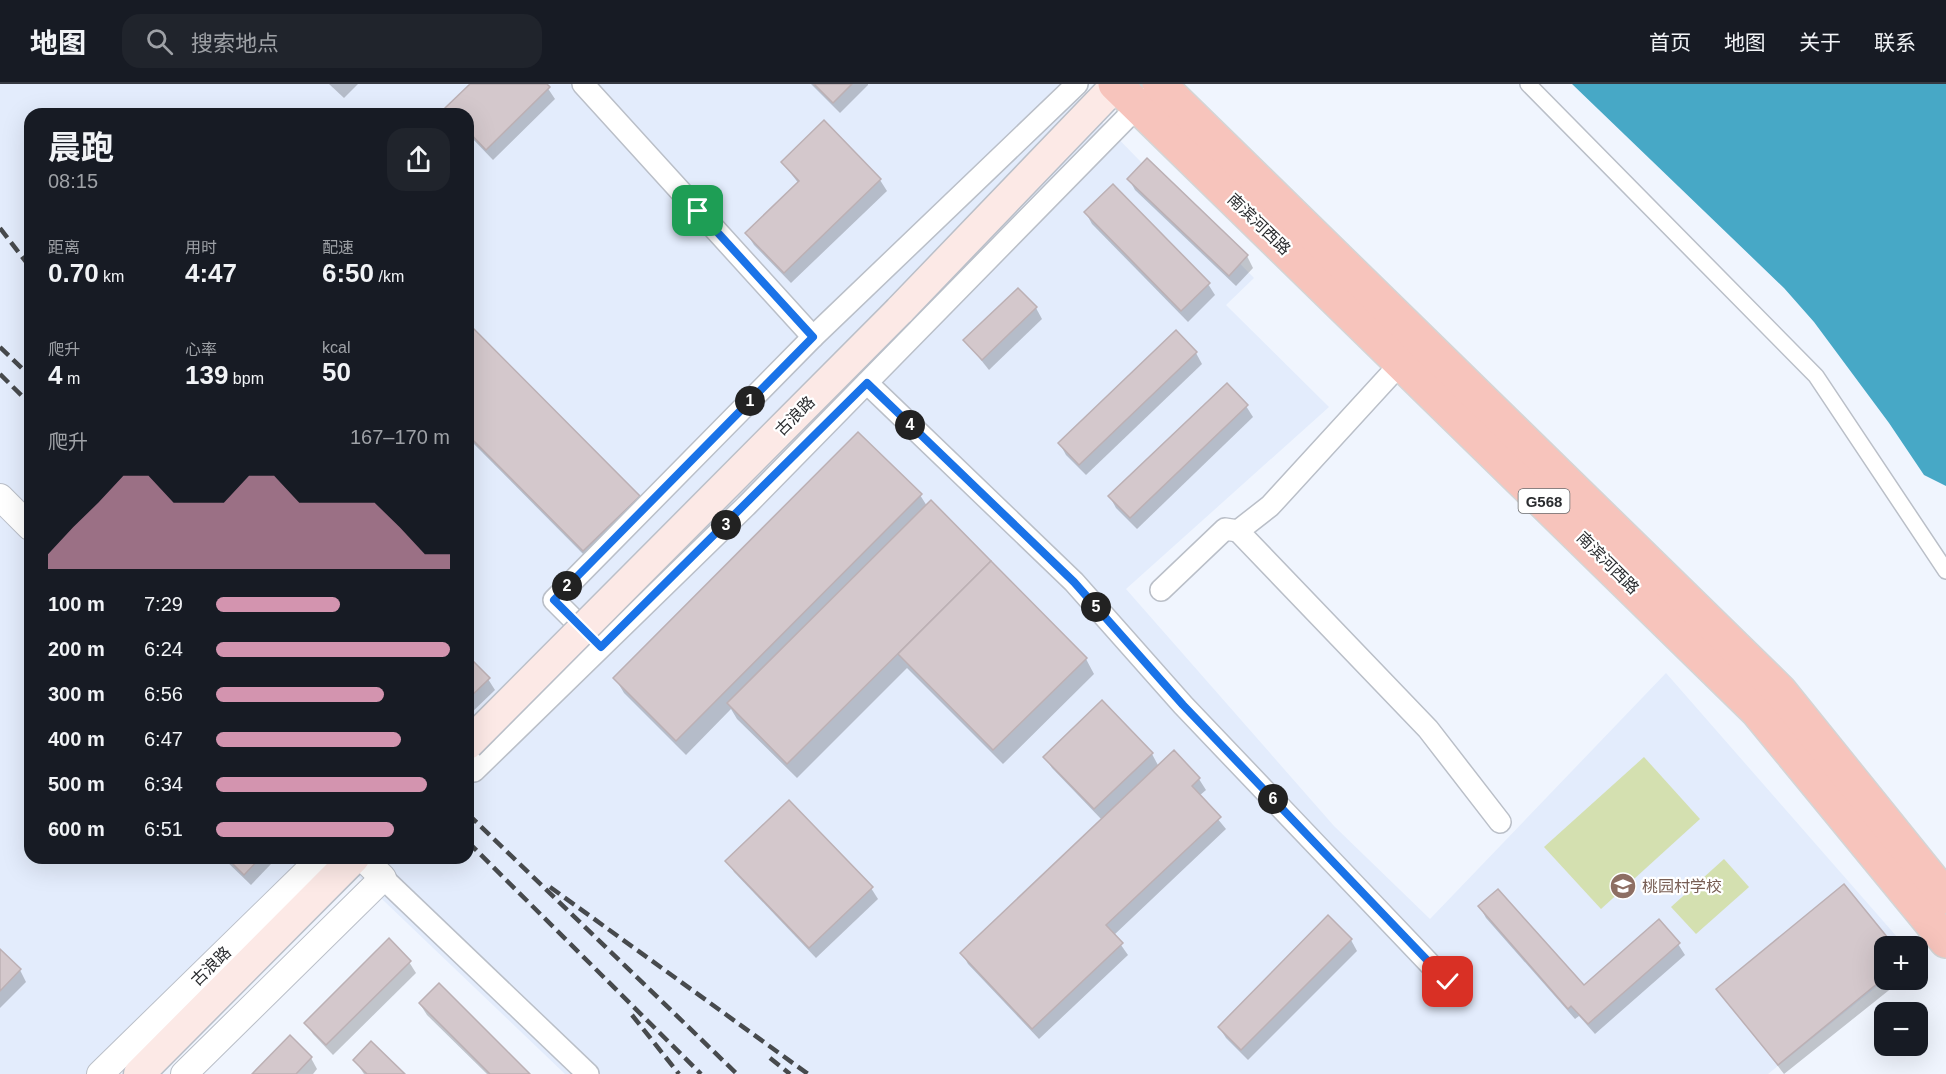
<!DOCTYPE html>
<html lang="zh">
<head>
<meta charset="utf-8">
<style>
	:root { --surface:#171b24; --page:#20242c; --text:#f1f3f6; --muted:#9ea1a6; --line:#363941; --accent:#d394af }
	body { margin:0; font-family:Arial,"Noto Sans SC",sans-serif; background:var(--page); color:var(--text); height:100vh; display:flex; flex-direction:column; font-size:22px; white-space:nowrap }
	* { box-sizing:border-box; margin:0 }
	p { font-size:20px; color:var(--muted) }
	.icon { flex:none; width:33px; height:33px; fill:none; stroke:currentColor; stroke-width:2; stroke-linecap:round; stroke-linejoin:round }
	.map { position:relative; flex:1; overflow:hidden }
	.side { position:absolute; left:24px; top:24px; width:450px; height:756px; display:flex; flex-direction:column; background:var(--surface); border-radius:18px; box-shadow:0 6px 24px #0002 }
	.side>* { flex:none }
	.fabs { position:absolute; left:1874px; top:852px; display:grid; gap:12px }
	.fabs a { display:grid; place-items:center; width:54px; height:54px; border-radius:12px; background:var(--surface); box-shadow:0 6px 24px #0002; font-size:30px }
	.pin { position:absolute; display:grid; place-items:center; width:51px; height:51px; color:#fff; margin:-26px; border-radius:12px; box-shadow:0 3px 9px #0006 }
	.km { position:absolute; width:30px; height:30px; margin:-15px; border-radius:50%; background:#222; color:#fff; font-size:16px; line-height:30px; text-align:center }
	.round { display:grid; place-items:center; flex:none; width:63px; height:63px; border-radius:18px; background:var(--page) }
	.headline { display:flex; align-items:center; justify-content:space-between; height:102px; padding:0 24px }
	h1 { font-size:33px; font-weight:700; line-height:45px }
	.stats { display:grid; grid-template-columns:repeat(3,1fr); gap:9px; height:102px; padding:6px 24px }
	.stats div { display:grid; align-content:center }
	.stats b { font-size:26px; font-weight:700 }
	.stats small { font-size:16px; font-weight:400 }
	.stats p { font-size:16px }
	.chart { height:168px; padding:12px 24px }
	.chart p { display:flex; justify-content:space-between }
	.chart svg { width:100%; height:108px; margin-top:6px; fill:var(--accent); opacity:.7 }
	ul { padding:0 24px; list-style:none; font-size:20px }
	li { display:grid; grid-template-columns:96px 72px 1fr; align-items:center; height:45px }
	li i { height:15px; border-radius:8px; background:var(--accent) }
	header { display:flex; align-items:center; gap:36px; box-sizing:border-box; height:84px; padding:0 30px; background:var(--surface); border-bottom:2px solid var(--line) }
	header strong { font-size:28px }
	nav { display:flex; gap:33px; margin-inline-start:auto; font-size:21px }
	.search { width:420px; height:54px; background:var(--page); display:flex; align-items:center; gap:15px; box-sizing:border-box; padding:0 21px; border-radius:18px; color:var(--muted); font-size:22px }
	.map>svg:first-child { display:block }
	.built { fill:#e3ecfc }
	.green { fill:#d4e0b0 }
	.water { fill:#47a8c6 }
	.shadow { fill:#0003 }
	.building { fill:#d4c8cc; stroke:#bcb0b4; stroke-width:1.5 }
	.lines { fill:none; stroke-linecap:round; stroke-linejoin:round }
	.pedestrian-casing { stroke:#babfc8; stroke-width:18 }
	.minor-casing { stroke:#babfc8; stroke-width:24 }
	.tertiary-casing { stroke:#babfc8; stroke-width:28 }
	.secondary-casing { stroke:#babfc8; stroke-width:33 }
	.trunk-casing { stroke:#d4d5d5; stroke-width:36 }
	.pedestrian { stroke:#fff; stroke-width:15 }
	.minor { stroke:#fff; stroke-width:21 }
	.tertiary { stroke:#fff; stroke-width:26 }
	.secondary { stroke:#fce9e6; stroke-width:30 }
	.trunk { stroke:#f7c4bc; stroke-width:33 }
	.rail { stroke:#474a4d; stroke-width:4.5; stroke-dasharray:12 6; stroke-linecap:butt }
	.secondary-bridge-casing { stroke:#babfc8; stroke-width:33; stroke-linecap:butt }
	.secondary-bridge { stroke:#fce9e6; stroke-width:30 }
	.route-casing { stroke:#fff; stroke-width:12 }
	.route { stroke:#1a73e8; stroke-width:8 }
	.labels { text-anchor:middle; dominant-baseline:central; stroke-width:4.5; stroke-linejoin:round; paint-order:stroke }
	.shield { fill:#fff; stroke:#6a6b6d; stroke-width:1.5 }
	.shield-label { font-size:15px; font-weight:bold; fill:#2a2c2f }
	.street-label { font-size:16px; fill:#2a2c2f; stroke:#fff }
	.education-label { font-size:16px; fill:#785e54; stroke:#fff; text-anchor:start }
</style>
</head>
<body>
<header>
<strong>地图</strong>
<div class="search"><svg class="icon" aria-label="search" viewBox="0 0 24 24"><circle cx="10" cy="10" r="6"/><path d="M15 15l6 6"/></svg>搜索地点</div>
<nav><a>首页</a><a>地图</a><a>关于</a><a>联系</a></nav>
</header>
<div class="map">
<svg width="1946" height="990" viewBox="0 0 1946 990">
	<rect width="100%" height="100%" fill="#f0f5fe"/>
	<polygon class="built" points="0,0 1065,0 1254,194 1226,221 1329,323 1126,505 1334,742 1430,835 1666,589 1905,862 1884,862 1885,896 1768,990 565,990 339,774 468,774 468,30 30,30 30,774 307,774 92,990 0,990"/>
	<g class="green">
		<polygon points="1644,673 1700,735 1601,825 1544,763"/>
		<polygon points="1724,775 1749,803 1696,850 1671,823"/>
	</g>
	<polygon class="water" points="1572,0 1946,0 1946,402 1924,391 1889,339 1814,238 1784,204"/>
	<g class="shadow">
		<polygon points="329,0 358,0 344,14"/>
		<polygon points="472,0 545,0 555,15 493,76 468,50 468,30 450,30 447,24"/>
		<polygon points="811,0 868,0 868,1 840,29"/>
		<polygon points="824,39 880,96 887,107 791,199 754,161 747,150 799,100 783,79"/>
		<polygon points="1147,76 1247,172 1253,184 1236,202 1135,106 1129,95"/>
		<polygon points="1086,129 1208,200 1215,211 1188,238 1092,140"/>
		<polygon points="1036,224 1042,235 989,286 965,256"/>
		<polygon points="468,241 638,413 645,424 591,478 468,354"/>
		<polygon points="1196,269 1202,280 1086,391 1066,371 1060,360"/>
		<polygon points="1246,322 1253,333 1137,445 1116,424 1110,413"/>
		<polygon points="920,411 927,422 931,418 1086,575 1094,590 1003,680 907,584 797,694 737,635 731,625 686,671 624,609 615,594"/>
		<polygon points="468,574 488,595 495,606 468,632"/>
		<polygon points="1102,618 1152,670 1159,683 1199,695 1206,706 1199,712 1226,745 1114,851 1128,871 1039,955 968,880 962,869 1102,736 1052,684 1045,673"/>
		<polygon points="223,774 269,774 272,779 251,801"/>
		<polygon points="727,777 871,804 878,815 816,874 734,788"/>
		<polygon points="1844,803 1892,862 1884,862 1884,896 1896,896 1898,899 1784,990 1718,905"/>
		<polygon points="1480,823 1583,903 1678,860 1685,871 1595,950 1579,932 1575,935 1486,834"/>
		<polygon points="1328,834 1351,856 1357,867 1248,976 1226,954 1219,943"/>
		<polygon points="0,867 20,886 26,898 0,924"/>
		<polygon points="409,878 416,889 333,971 313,950 306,939"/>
		<polygon points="420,920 528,990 487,990 427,931"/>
		<polygon points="290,954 311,974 317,985 313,990 254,990"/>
		<polygon points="355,976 403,990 364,990"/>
	</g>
	<g class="building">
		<polygon points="470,0 547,0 550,3 486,66 468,47 468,30 451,30 445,24"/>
		<polygon points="814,0 852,0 833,19"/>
		<polygon points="824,36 881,95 784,189 745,149 799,97 781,78"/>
		<polygon points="1147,74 1248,171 1229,192 1127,95"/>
		<polygon points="1113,100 1210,199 1181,227 1084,128"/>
		<polygon points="1018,204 1037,223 982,276 963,256"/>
		<polygon points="468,239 640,412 583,467 468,351"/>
		<polygon points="1176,246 1197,268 1079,381 1058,359"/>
		<polygon points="1227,299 1248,321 1130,434 1108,412"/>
		<polygon points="858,348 922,410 676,657 613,594"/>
		<polygon points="931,416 991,477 787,680 727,619"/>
		<polygon points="991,477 1087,574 993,666 898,570"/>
		<polygon points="468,572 490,594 468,615"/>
		<polygon points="1102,616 1153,669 1094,725 1043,673"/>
		<polygon points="1174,666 1200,694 1192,702 1221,733 1106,841 1123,859 1032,945 960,869"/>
		<polygon points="789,716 873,803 809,864 725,777"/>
		<polygon points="227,774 260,774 244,791"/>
		<polygon points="1844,800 1892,859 1884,862 1879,870 1884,877 1884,894 1778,981 1716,905"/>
		<polygon points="1498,805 1584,901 1659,835 1680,859 1588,940 1571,922 1568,925 1478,822"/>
		<polygon points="1328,831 1352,855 1241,966 1218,943"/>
		<polygon points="389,854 411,877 326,961 304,939"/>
		<polygon points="0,865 21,885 0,907"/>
		<polygon points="439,899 530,990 490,990 419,919"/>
		<polygon points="290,951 312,973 296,990 252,990"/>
		<polygon points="371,957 405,990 367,990 353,976"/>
	</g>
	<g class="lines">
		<defs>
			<polyline id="pedestrian" points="1528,0 1816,292 1946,487"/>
			<g id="minor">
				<polyline points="583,0 813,253"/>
				<polyline points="1401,279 1270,422 1238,447 1428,645 1500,738"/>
				<polyline points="867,299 1074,498 1183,621 1447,898"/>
				<polyline points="1161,506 1225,445 1238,447"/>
				<polyline points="592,554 554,516 813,253 1077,0"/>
				<polyline points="474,687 746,422 1146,14"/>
				<polyline points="383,794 588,990"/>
			</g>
			<g id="tertiary">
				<polyline points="0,413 30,443"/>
				<polyline points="100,990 321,774"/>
				<polyline points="184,990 383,794 363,774"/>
			</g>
			<g id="secondary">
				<polyline points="899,227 1117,0"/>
				<polyline points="139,990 354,774"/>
			</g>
			<g id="trunk">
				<polyline points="1115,0 1757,627 1946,857"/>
				<polyline points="1159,0 1780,607 1946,813"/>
			</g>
		</defs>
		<use href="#pedestrian" class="pedestrian-casing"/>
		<use href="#minor" class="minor-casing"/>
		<use href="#tertiary" class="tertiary-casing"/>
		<use href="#secondary" class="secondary-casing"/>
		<use href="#trunk" class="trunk-casing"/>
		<use href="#pedestrian" class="pedestrian"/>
		<use href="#minor" class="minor"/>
		<use href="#tertiary" class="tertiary"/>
		<use href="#secondary" class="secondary"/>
		<use href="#trunk" class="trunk"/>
		<g class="rail">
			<polyline points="0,144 30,183"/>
			<polyline points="0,263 30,292"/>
			<polyline points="0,290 30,320"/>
			<polyline points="468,730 737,990"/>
			<polyline points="468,758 701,990"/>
			<polyline points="550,803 808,990"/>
			<polyline points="632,931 679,990"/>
			<polyline points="770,974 790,990"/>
		</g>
		<defs>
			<polyline id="secondary-bridge" points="468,660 899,227"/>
		</defs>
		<use href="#secondary-bridge" class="secondary-bridge-casing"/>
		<use href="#secondary-bridge" class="secondary-bridge"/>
	</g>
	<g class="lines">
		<defs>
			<polyline id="route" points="698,127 813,253 554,516 601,563 867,299 1074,498 1183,621 1448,898"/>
		</defs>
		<use href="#route" class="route-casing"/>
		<use href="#route" class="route"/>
	</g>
	<defs>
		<symbol id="school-disc" viewBox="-11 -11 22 22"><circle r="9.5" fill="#8d6e63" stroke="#fff"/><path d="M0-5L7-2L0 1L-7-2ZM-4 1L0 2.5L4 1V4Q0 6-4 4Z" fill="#fff"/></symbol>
	</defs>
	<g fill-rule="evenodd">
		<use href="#school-disc" x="1608" y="787" width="30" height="30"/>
	</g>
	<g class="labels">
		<rect class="shield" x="1518.5" y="405" width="51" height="24" rx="4.5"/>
		<g class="shield-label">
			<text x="1544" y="417">G568</text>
		</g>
		<g class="street-label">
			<text transform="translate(1259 140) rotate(44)">南滨河西路</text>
			<text transform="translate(795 332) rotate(-45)">古浪路</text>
			<text transform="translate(1608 479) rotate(45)">南滨河西路</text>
			<text transform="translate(211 882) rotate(-44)">古浪路</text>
		</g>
		<g class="education-label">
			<text x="1642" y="802">桃园村学校</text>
		</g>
	</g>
</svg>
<div class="fabs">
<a>+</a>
<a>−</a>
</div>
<div class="pin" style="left:698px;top:127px;background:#1e9e55"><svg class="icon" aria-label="arrive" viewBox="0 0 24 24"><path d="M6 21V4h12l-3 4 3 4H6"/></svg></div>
<div class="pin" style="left:1448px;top:898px;background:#d93025"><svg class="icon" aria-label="check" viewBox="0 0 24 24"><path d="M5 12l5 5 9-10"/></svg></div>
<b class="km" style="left:750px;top:317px">1</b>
<b class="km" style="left:567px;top:502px">2</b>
<b class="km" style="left:726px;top:441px">3</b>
<b class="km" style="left:910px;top:341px">4</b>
<b class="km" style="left:1096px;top:523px">5</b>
<b class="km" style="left:1273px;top:715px">6</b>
<section class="side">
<div class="headline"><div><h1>晨跑</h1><p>08:15</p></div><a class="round"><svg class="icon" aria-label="share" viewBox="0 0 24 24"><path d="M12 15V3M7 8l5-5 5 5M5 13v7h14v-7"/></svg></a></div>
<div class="stats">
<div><p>距离</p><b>0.70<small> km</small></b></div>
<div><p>用时</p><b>4:47</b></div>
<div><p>配速</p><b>6:50<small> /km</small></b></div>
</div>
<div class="stats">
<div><p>爬升</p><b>4<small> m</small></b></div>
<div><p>心率</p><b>139<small> bpm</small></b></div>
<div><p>kcal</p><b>50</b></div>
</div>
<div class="chart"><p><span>爬升</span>167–170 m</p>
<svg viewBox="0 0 160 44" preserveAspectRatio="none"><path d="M0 44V38L10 27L20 17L30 6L40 6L50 17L60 17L70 17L80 6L90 6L100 17L110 17L120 17L130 17L140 27L150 38L160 38V44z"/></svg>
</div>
<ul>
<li><b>100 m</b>7:29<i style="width:53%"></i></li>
<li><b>200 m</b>6:24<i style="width:100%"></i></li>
<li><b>300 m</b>6:56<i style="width:72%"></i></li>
<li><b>400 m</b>6:47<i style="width:79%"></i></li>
<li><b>500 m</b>6:34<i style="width:90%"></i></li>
<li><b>600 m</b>6:51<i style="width:76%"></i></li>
</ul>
</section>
</div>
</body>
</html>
